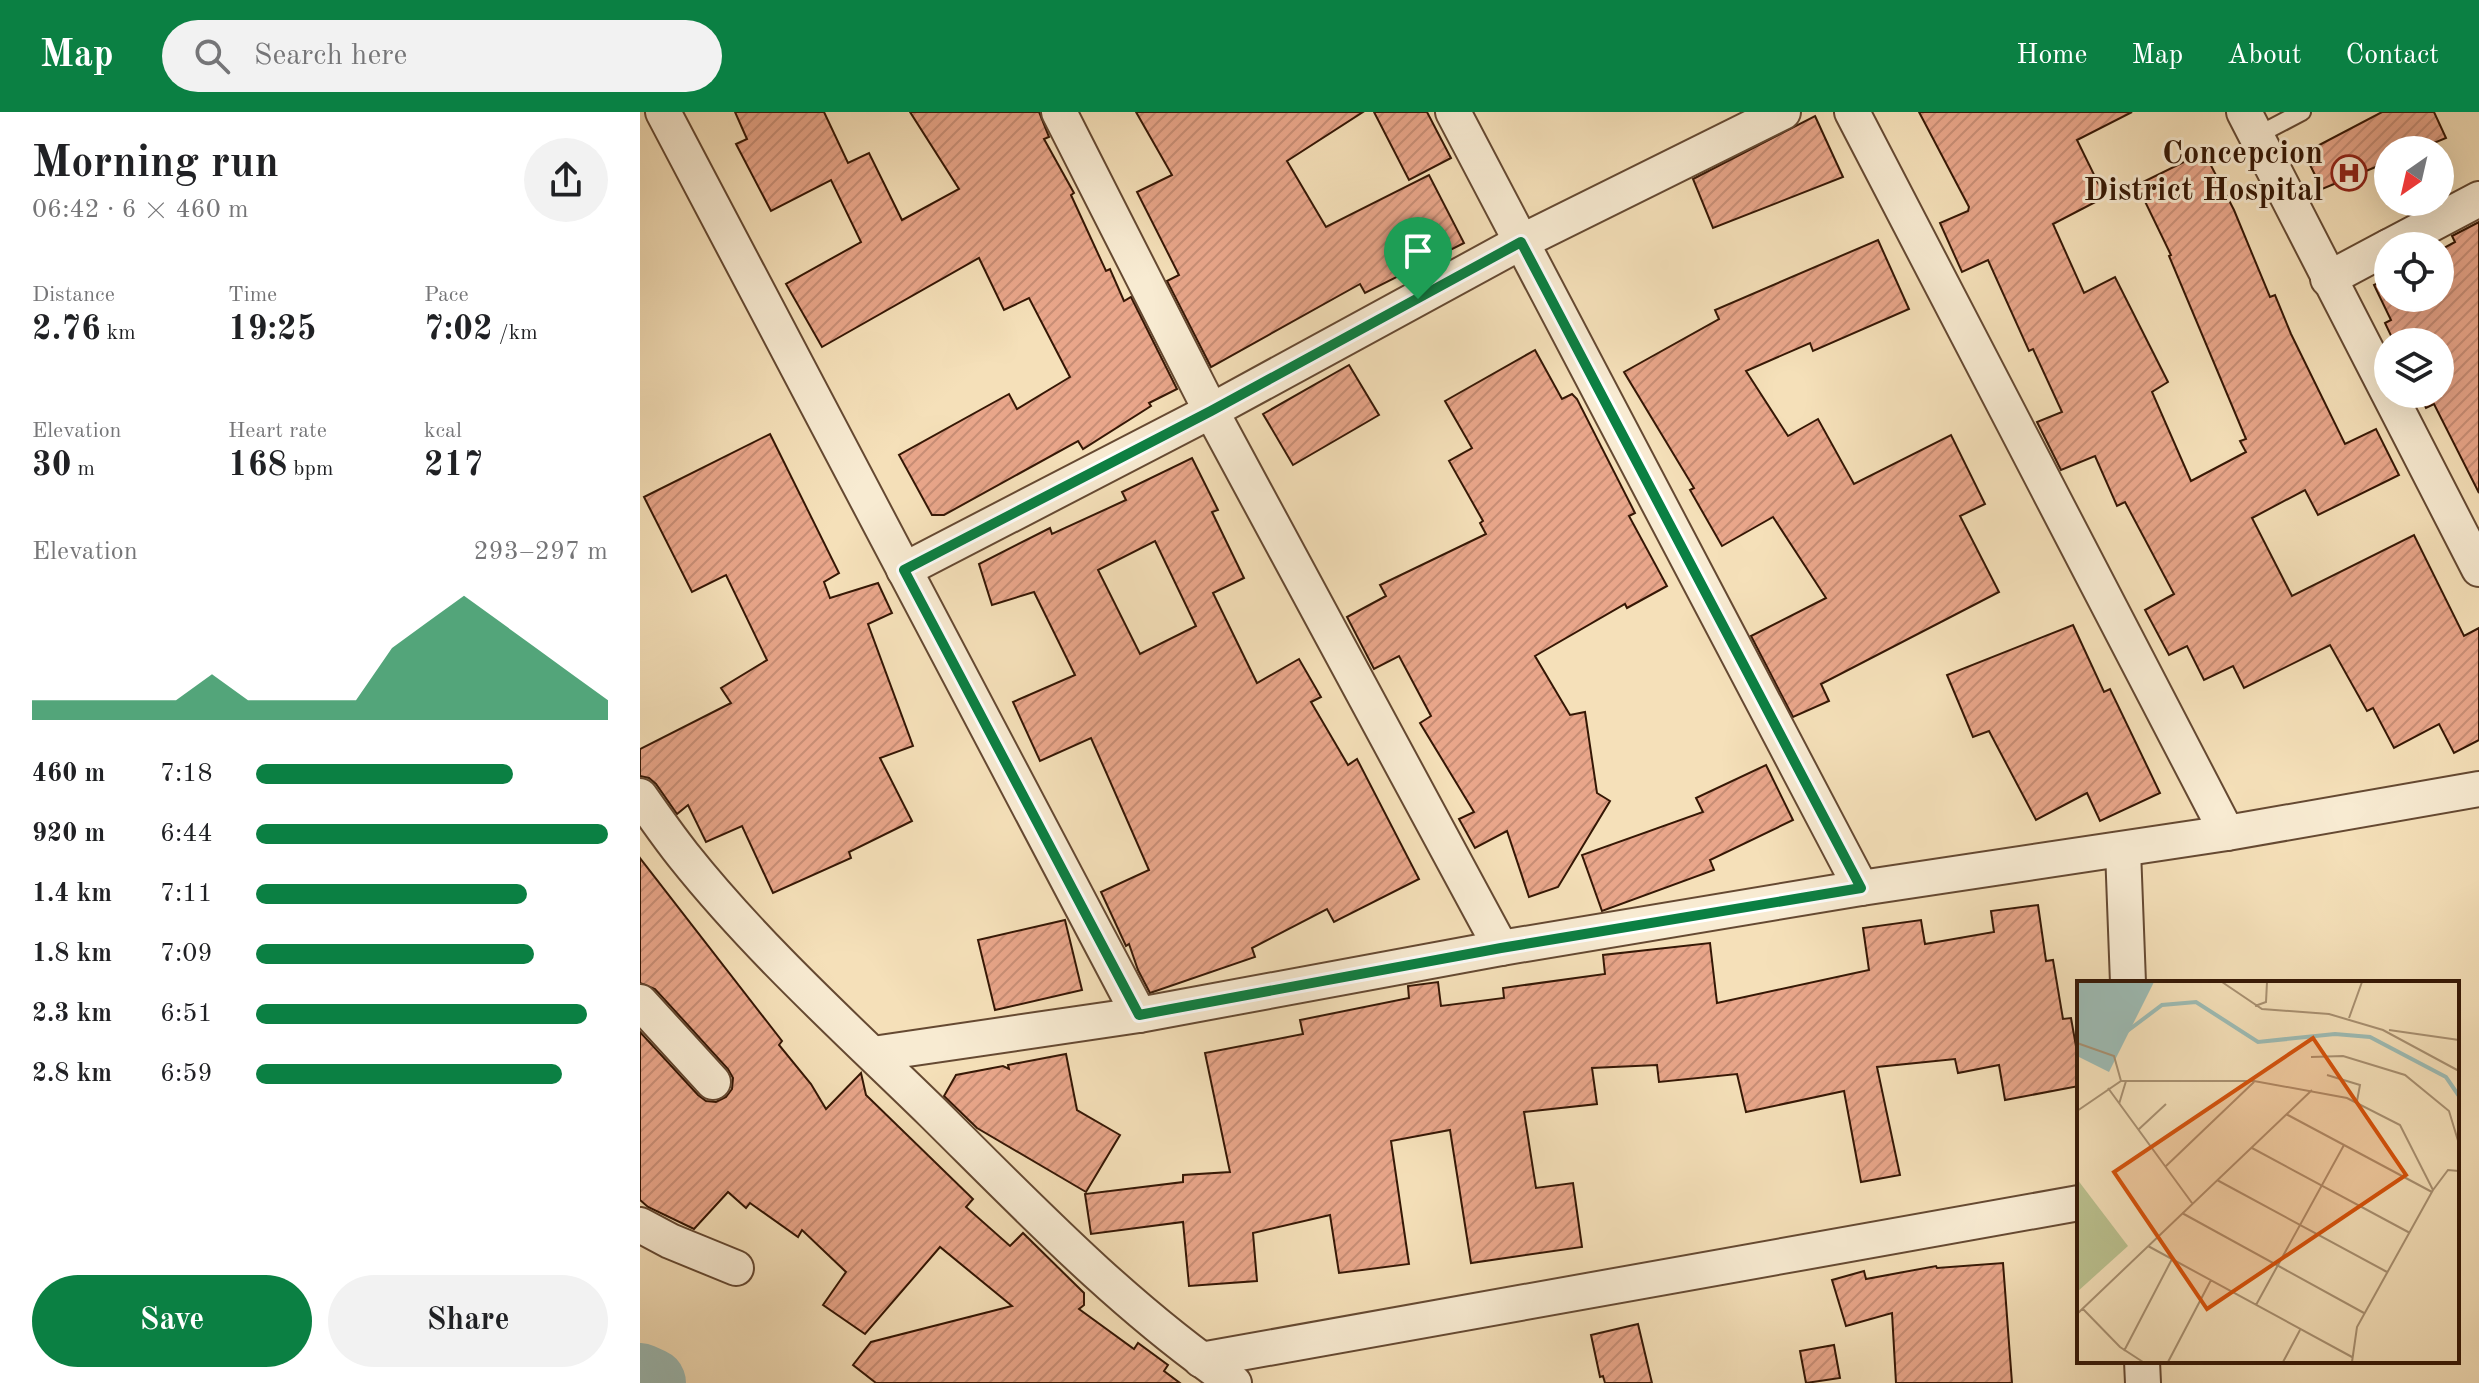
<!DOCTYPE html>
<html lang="en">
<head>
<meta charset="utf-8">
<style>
	:root { --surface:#fff; --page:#f2f2f2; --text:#202124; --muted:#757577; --accent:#0b8043 }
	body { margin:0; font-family:"Old Standard TT",serif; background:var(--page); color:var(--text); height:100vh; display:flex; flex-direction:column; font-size:30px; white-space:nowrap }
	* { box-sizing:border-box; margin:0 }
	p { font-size:26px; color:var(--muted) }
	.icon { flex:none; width:44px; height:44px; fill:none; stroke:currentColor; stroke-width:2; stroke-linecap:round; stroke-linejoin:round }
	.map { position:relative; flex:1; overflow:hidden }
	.side { display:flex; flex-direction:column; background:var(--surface); width:640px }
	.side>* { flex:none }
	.needle { width:52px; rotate:214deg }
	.buttons { position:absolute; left:1734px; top:24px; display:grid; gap:16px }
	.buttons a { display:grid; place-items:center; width:80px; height:80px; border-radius:50%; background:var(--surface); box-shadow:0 8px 32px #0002; font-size:40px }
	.pin { position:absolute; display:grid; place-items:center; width:68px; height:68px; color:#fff; margin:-82px -34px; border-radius:50% 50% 50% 0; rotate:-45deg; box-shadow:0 0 8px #0007 }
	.pin .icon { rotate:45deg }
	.round { display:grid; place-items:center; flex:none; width:84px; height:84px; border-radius:42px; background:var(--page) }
	.overview { display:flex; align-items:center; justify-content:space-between; height:136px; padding:0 32px }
	h1 { font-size:44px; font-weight:800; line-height:60px }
	.stats { display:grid; grid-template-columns:repeat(3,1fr); gap:12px; height:136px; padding:8px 32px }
	.stats div { display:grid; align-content:center }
	.stats b { font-size:34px; font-weight:800 }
	.stats small { font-size:22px; font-weight:400 }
	.stats p { font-size:22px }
	.chart { height:224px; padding:16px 32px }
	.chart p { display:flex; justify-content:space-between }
	.chart svg { width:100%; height:144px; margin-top:8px; fill:var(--accent); opacity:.7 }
	.primary-button { display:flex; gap:16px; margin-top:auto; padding:16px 32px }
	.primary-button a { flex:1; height:92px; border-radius:48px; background:var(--accent); color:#fff; font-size:32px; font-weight:800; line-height:92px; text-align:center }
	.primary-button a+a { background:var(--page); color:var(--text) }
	ul { padding:0 32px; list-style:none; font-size:26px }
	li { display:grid; grid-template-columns:128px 96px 1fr; align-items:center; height:60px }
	li i { height:20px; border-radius:10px; background:var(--accent) }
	header { display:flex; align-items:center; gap:48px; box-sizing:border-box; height:112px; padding:0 40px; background:var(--accent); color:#fff }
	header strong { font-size:38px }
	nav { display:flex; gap:44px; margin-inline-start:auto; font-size:28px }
	.search { width:560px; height:72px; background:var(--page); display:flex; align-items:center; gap:20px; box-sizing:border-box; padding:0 28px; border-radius:44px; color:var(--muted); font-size:30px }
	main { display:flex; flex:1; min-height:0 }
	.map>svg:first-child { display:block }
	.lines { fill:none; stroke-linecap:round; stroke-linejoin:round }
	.river { stroke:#9dbcb5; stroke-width:70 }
	.building { fill:url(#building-hatch); stroke:#351705; stroke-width:2; fill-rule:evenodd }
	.lane-casing { stroke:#654932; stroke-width:20 }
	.street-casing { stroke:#654932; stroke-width:38 }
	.lane { stroke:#f8ebd2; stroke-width:16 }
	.street { stroke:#f8ebd2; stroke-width:34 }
	.route-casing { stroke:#fff; stroke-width:16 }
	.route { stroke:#0b8043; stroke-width:10 }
	.labels { text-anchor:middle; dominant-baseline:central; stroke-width:6; stroke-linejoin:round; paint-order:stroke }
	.poi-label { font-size:32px; font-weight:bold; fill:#351705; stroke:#f8ebd2; text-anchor:end }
	.inset-river { fill:none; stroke:#9dbcb5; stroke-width:4 }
	.inset-road { fill:none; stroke:#a89071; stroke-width:2 }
	.view { fill:#d6520b; fill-opacity:0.15; stroke:#d6520b; stroke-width:4 }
	.inset-edge { fill:none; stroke:#351705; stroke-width:4 }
</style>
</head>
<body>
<header>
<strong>Map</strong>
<div class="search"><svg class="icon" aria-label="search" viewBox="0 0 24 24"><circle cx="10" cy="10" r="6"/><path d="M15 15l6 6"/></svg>Search here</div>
<nav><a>Home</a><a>Map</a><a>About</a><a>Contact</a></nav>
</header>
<main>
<section class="side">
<div class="overview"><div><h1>Morning run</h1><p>06:42 · 6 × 460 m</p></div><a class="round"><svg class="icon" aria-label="share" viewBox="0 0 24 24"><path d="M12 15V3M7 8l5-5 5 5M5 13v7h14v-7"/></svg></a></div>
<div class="stats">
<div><p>Distance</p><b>2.76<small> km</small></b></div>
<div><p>Time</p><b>19:25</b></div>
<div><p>Pace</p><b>7:02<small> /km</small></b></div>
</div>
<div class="stats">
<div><p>Elevation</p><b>30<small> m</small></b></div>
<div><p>Heart rate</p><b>168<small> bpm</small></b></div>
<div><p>kcal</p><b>217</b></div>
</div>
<div class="chart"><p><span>Elevation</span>293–297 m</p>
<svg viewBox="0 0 160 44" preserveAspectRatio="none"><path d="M0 44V38L10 38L20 38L30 38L40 38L50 30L60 38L70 38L80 38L90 38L100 22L110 14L120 6L130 14L140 22L150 30L160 38V44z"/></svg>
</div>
<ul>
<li><b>460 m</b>7:18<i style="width:73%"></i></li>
<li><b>920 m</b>6:44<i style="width:100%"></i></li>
<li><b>1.4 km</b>7:11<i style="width:77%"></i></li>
<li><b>1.8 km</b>7:09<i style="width:79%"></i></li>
<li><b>2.3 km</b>6:51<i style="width:94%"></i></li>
<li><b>2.8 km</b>6:59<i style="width:87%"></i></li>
</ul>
<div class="primary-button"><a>Save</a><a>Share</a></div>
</section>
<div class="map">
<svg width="1839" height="1271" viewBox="0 0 1839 1271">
	<defs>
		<pattern id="building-hatch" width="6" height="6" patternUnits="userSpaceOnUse" patternTransform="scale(2)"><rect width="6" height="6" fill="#e9a68a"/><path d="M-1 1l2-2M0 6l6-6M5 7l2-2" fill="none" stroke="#c88e76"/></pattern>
	</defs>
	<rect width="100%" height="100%" fill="#f5e0b9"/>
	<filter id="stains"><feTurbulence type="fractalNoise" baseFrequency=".0025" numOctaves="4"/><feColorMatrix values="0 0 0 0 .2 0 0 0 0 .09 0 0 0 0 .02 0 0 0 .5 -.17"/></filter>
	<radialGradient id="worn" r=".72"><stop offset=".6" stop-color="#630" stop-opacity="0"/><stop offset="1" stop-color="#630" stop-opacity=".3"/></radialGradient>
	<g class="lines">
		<polyline class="river" points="0,1266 11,1271"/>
	</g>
	<g class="building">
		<polygon points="95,0 184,0 208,51 229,41 262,108 319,77 270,0 399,0 409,25 404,27 434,81 431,83 466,159 470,157 484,189 491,185 537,277 509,291 511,294 443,337 438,329 304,403 292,403 259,343 369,282 377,297 430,265 389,186 364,198 339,146 182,235 146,172 221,130 191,68 131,99 96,32 107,27"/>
		<polygon points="496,0 723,0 647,49 686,115 789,63 824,131 725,181 720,172 571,255 527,169 539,163 497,80 532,63"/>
		<polygon points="734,0 787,0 811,46 769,68"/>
		<polygon points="1279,0 1492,0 1437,28 1465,85 1413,112 1444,181 1475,165 1528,270 1512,280 1551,369 1606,340 1600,329 1606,327 1529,144 1531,143 1497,73 1564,40 1594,98 1630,185 1635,183 1651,222 1705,332 1736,317 1759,363 1678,403 1665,378 1612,406 1652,484 1774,423 1824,524 1839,516 1839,628 1814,641 1799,612 1754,636 1733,596 1727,599 1690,533 1604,576 1593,554 1564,568 1547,534 1529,543 1505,498 1534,482 1485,390 1477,394 1455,344 1421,358 1397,310 1422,300 1393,237 1389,239 1348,148 1322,160 1300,111 1328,99 1329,95"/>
		<polygon points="1742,0 1794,0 1806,26 1777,38 1748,38 1748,50 1682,77 1664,41"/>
		<polygon points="1175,4 1203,65 1073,116 1053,67"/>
		<polygon points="1839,110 1839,381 1794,292 1786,296 1779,282 1800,282 1800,230 1754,230 1745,211 1751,208 1734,173 1748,166 1748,186 1800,186 1800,138 1815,130 1812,124"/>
		<polygon points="1238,128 1269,197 1173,239 1170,231 1106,259 1148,324 1178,307 1214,372 1311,323 1345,392 1320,404 1359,480 1181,572 1189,589 1153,605 1111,524 1186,486 1133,405 1082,434 1050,378 1054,376 984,260 1079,207 1075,198"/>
		<polygon points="895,238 922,287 932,282 937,287 995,401 989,404 1027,474 987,496 985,492 895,544 930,603 945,600 957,681 970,689 918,775 889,785 867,719 835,736 819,707 834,700 780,611 791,604 759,544 734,557 707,505 746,484 740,473 846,422 840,411 843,409 809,349 832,336 805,289"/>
		<polygon points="709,253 739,303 653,353 623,302"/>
		<polygon points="130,322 199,461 184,470 190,486 238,471 252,501 228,512 273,634 240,646 272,709 209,740 211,746 133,781 102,714 66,730 48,693 37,702 16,672 9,666 0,664 0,637 91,591 81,576 127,548 86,463 52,480 4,385"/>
		<path d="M552 346 578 398 572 400 604 466 573 481 617 571 659 547 681 585 671 590 708 653 717 647 779 767 694 810 687 797 612 836 615 845 510 881 498 858 489 832 486 834 461 780 509 758 451 626 400 649 373 590 435 563 394 480 352 493 339 452 410 416 412 422 486 388 482 380ZM515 429 556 514 500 542 458 458Z"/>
		<polygon points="1433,513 1464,580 1470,577 1520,681 1460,709 1447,681 1396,708 1349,619 1333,625 1307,563"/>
		<polygon points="1126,653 1153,708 1070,748 1074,758 962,799 942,743 1063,700 1056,686"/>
		<polygon points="0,746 142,929 139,933 171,972 186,997 221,961 226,983 333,1087 326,1095 370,1134 383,1121 444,1181 444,1193 439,1197 494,1237 498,1231 528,1253 524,1259 540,1271 236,1271 213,1253 231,1230 372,1194 300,1135 225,1222 183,1193 206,1160 162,1118 158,1125 110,1091 106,1096 88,1080 54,1117 8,1095 0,1088 0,920 58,983 66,989 76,990 86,985 92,977 93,966 88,957 15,877 0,871"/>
		<polygon points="1398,793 1406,849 1413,848 1423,907 1431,906 1439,951 1439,974 1365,988 1359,953 1318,961 1315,947 1237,955 1260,1063 1221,1070 1204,979 1106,1000 1097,962 1019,970 1017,953 952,956 957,992 884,1000 896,1076 933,1071 942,1135 831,1151 810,1018 751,1029 769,1152 699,1161 690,1103 613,1121 617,1169 549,1174 543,1110 451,1122 445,1082 543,1070 543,1063 590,1060 565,941 663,922 660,908 769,886 768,874 798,870 801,894 864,886 863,876 965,862 963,843 1070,831 1077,891 1229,858 1223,816 1281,808 1285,832 1354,820 1351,799"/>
		<polygon points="425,808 442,878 355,898 338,828"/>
		<polygon points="426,942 437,998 480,1023 446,1080 337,1016 304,984 316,963 363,954 369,957 368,953"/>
		<polygon points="1363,1151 1372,1271 1256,1271 1252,1201 1206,1214 1192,1168 1224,1159 1226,1167 1296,1154 1297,1156"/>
		<polygon points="998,1212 1012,1271 965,1271 963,1264 960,1265 951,1223"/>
		<polygon points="1194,1233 1200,1266 1166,1271 1160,1239"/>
	</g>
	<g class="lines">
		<defs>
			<polyline id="lane" points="1616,24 1662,0"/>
			<g id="street">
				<polyline points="23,0 499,903"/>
				<polyline points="419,0 571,299 861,836"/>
				<polyline points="813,0 1221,776"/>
				<polyline points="1212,0 1587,721"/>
				<polyline points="1604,0 1839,457"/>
				<polyline points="1750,134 1839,87"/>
				<polyline points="1688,167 1748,135"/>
				<polyline points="264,458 571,299 881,130 1143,0"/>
				<path d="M0 684C14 704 28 724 43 743 117 836 207 917 292 1000 388 1095 482 1194 594 1271"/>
				<polyline points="1483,738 1488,871"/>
				<polyline points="0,890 73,970"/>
				<polyline points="233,942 499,903 861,836 1221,776 1587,721 1839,677"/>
				<polyline points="0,1113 30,1129 96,1156"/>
				<polyline points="561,1248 1439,1091"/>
				<polyline points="1502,1249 1503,1271"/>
			</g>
		</defs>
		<use href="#lane" class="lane-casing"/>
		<use href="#street" class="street-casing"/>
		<use href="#lane" class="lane"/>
		<use href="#street" class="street"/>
	</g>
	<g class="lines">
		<defs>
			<polygon id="route" points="881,130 1221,776 861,836 499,903 264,458 571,299"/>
		</defs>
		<use href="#route" class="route-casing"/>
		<use href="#route" class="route"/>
	</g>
	<defs>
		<symbol id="hospital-ring" viewBox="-11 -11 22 22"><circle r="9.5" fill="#f8ebd2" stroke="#8f2418" stroke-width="1.5"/><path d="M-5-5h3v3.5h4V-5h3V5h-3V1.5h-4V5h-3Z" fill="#8f2418"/></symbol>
	</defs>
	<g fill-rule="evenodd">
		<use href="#hospital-ring" x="1689" y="41" width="40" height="40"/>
	</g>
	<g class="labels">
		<g class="poi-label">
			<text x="1683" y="43">Concepcion<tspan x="1683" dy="37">District Hospital</tspan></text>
		</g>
	</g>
	<g transform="translate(1437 869)">
		<rect width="382" height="382" fill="#f5e0b9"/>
		<path d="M0 198 51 265 0 311Z" fill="#bbc290"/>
		<path d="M0 1H77L32 91 0 75Z" fill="#9dbcb5"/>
		<path class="inset-river" d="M45 54 85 24 119 21 181 61 258 53 293 56 369 96 382 115"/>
		<path class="inset-road" d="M145 1 185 28 252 33 306 49 382 90M178 25 189 21 190 1M272 37 285 1M312 49 382 59M0 62 37 75 44 100M234 76 266 75 328 94 372 130 382 163M250 94 283 104 280 120M31 107 115 222M42 123 49 100M0 130 44 100H177L270 117 323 144 356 209 280 346 275 381M209 133 355 211M61 149 89 123M175 167 333 252M88 186 177 101M140 199 310 291M356 209 371 189 382 190M105 232 287 332M71 265 275 376M179 324 267 164M6 328 43 366 66 381M0 333 235 109M47 370 95 278M91 381 134 299M206 381 223 349"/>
		<path class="view" d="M236 57 329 194 130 328 37 191Z"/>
		<rect width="382" height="382" class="inset-edge"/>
	</g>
	<rect width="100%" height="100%" filter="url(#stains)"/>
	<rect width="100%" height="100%" fill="url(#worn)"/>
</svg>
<div class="buttons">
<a><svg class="needle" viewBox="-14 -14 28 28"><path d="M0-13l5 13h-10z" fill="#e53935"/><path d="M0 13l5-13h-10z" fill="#757577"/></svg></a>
<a><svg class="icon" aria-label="locate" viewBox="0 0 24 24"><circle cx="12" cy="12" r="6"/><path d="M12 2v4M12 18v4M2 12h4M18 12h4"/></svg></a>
<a><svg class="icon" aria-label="layers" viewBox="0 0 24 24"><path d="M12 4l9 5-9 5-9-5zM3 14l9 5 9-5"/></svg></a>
</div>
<div class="pin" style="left:778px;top:187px;background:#1e9e55"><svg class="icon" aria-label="arrive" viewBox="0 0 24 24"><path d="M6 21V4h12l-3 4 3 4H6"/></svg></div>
</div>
</main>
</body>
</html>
